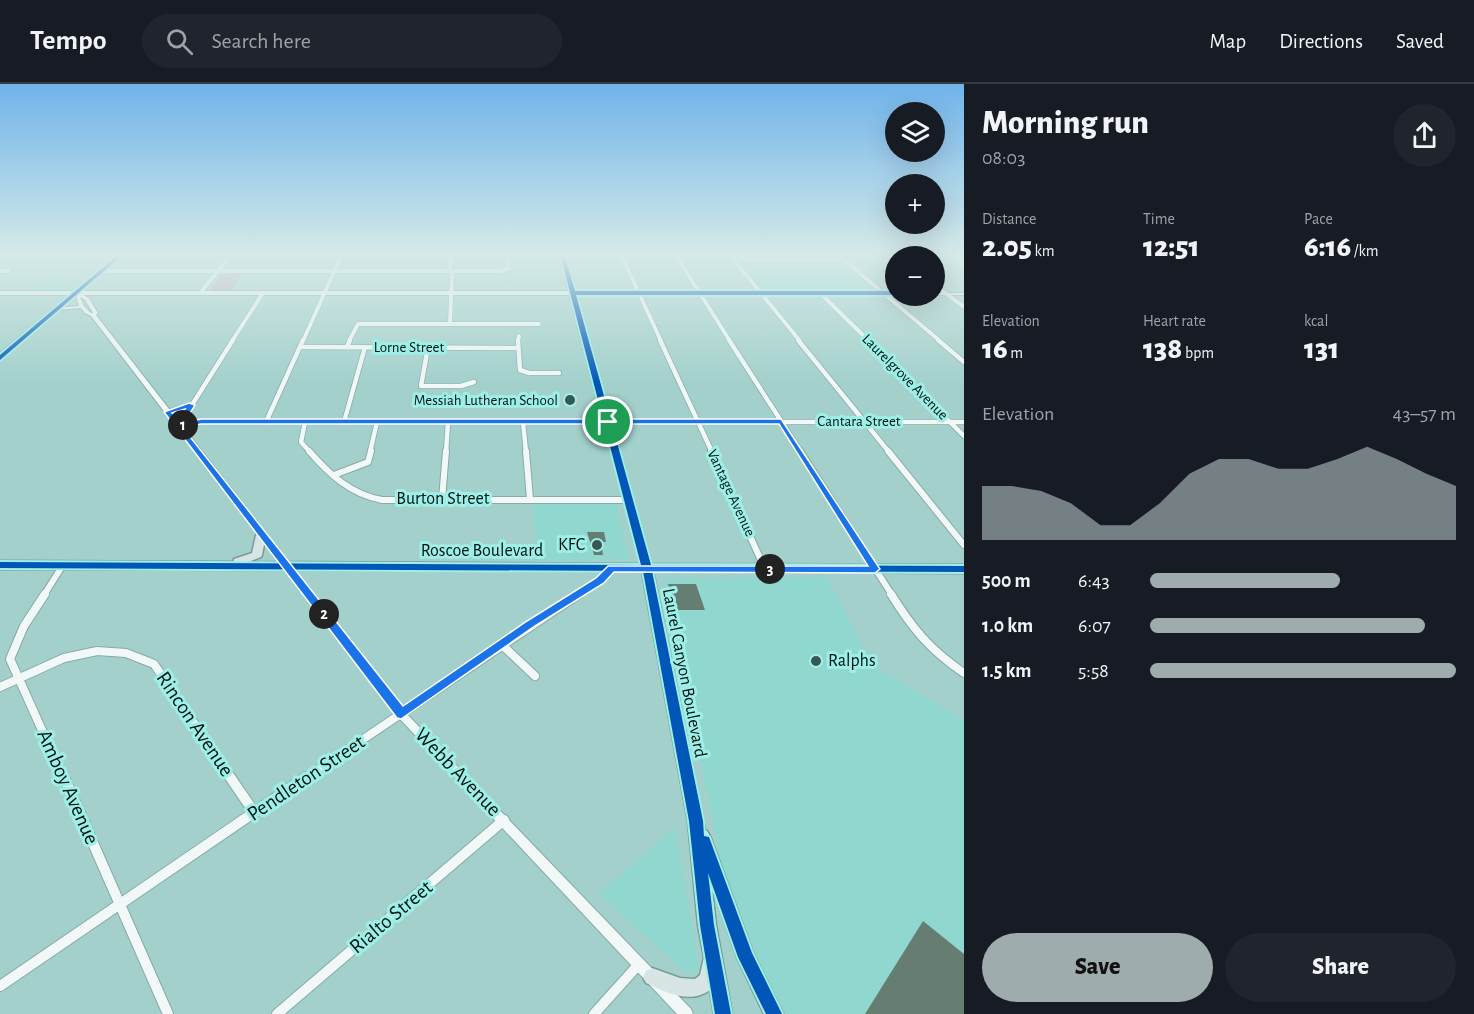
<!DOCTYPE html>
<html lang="en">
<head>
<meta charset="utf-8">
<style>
	:root { --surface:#171b24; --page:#20242c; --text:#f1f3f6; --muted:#9ea1a6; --line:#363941; --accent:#9eacad }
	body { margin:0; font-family:"Alegreya Sans",sans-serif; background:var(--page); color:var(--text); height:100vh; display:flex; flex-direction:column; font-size:22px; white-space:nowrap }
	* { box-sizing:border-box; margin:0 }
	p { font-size:20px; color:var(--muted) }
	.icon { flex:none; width:33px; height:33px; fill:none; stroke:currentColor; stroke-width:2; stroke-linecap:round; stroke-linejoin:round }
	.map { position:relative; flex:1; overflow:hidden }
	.sheet { display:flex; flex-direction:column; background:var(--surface); width:510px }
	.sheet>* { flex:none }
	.fabs { position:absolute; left:885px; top:18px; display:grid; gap:12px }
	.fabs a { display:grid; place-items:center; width:60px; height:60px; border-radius:50%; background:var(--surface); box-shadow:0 6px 24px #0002; font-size:30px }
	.pin { position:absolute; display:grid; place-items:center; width:51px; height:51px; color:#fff; margin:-26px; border:3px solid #fff; border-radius:50%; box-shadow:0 2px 6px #0007 }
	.km { position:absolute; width:30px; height:30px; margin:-15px; border-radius:50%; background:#222; color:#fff; font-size:16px; line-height:30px; text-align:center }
	.round { display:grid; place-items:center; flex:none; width:63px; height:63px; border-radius:32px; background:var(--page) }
	.head { display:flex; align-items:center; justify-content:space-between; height:102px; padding:0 18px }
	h1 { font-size:33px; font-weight:800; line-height:45px }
	.figures { display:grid; grid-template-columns:repeat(3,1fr); gap:9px; height:102px; padding:6px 18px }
	.figures div { display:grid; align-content:center }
	.figures b { font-size:30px; font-weight:800 }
	.figures small { font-size:16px; font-weight:400 }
	.figures p { font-size:16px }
	.chart { height:168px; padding:12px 18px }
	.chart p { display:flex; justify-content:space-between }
	.chart svg { width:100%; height:108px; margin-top:6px; fill:var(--accent); opacity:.7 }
	.primary-button { display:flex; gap:12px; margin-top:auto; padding:12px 18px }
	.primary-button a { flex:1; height:69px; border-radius:36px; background:var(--accent); color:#111; font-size:24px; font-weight:800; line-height:69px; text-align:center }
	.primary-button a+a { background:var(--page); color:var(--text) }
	ul { padding:0 18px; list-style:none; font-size:20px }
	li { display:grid; grid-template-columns:96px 72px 1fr; align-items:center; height:45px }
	li i { height:15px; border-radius:8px; background:var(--accent) }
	header { display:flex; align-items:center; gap:36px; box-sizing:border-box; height:84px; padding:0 30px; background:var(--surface); border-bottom:2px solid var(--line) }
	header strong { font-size:28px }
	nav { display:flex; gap:33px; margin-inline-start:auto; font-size:21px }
	.search { width:420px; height:54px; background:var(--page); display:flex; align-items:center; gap:15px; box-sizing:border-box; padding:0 21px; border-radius:33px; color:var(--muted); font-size:22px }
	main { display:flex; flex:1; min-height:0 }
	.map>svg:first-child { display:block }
	.built { fill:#90d7d0 }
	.green { fill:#bfa5ac }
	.building { fill:#667e72 }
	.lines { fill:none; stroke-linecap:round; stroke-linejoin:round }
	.minor-far4-casing { stroke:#86aba7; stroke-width:5 }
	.minor-far3-casing { stroke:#86aba7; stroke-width:6 }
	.minor-far2-casing { stroke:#86aba7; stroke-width:8 }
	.minor-far1-casing { stroke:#86aba7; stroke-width:10 }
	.minor-casing { stroke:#86aba7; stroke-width:12 }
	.tertiary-casing { stroke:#86aba7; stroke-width:2 }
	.secondary-casing { stroke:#86aba7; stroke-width:2 }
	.primary-casing { stroke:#779b97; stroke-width:3 }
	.minor-far4 { stroke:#f1f8f7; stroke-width:4 }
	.minor-far3 { stroke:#f1f8f7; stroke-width:4.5 }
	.minor-far2 { stroke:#f1f8f7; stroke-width:6 }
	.minor-far1 { stroke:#f1f8f7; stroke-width:8 }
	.minor { stroke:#f1f8f7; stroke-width:10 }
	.tertiary { fill:#f1f8f7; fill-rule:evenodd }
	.secondary { fill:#f1f8f7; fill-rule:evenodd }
	.primary { fill:#d7e5e4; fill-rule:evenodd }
	.cycleway-casing { stroke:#9eefe7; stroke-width:4 }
	.cycleway { fill:#0057b8; fill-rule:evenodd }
	.route { fill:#1a73e8; stroke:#fff; stroke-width:1.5; fill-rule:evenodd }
	.poi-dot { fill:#395653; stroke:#9eefe7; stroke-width:2 }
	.labels { text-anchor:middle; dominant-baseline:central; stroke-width:6; stroke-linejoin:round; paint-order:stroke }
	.far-street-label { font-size:15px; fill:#001412; stroke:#9eefe7 }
	.far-poi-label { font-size:15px; fill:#001412; stroke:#9eefe7; text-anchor:end }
	.street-label { font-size:18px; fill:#001412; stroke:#9eefe7 }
	.poi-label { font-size:18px; fill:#001412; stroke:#9eefe7; text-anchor:end }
	.near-street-label { font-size:21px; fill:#001412; stroke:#9eefe7 }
</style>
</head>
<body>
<header>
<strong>Tempo</strong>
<div class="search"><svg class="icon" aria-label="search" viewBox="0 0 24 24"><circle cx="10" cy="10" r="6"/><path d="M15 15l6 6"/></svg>Search here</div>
<nav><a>Map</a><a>Directions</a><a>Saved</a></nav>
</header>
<main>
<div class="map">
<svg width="964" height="930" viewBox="0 0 964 930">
	<rect width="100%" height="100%" fill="#a3d0cb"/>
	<g class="built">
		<polygon points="739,177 840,177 875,206 765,207"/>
		<polygon points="36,199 80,199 70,207 25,207"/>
		<polygon points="533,419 616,419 629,475 537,476"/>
		<polygon points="827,493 863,563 877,583 964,637 964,930 786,930 762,885 722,781 664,497 666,494"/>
		<polygon points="675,743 699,883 696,889 687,889 599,810"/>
	</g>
	<polygon class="green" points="243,189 230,207 210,206 222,190"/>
	<g class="building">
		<polygon points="587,448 604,448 606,458 601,458 603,471 594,471"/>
		<polygon points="668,500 696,500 705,526 676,526"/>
		<polygon points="923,837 964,870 964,930 865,930"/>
	</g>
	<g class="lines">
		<defs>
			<g id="minor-far4">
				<polyline points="621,170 661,257"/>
				<polyline points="675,170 730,257"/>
				<polyline points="729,170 800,257"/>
				<polyline points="837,170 940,257"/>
				<polyline points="892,170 896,173"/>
				<polyline points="956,173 964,181"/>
				<polyline points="733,175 843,175"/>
				<polyline points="0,187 9,187"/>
				<polyline points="102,187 500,187 508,185 507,170"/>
				<polyline points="450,187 451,170"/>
				<polyline points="934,201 964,223"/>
				<polyline points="200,209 232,170"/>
				<polyline points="821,210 869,257"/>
				<polyline points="450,240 452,187"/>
				<polyline points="232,257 263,209"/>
				<polyline points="303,257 342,170"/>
				<polyline points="349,257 358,240 539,240"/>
				<polyline points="518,257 519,252"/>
			</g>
			<g id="minor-far3">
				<polyline points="518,256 520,286 529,289 559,289"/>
				<polyline points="660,256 712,368"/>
				<polyline points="729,256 801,368"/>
				<polyline points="798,256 889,368"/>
				<polyline points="867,256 964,352"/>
				<polyline points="938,256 964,278"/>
				<polyline points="300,263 517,264"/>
				<polyline points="347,263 350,256"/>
				<polyline points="428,263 421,302 461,302 474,298"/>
				<polyline points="168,328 191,321"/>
				<polyline points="266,338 303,256"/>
				<polyline points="305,338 301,358 310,368"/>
				<polyline points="344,338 365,263"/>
				<polyline points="523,338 526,368"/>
				<polyline points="178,343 201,338 964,338"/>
				<polyline points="178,343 233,256"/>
				<polyline points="370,368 377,338"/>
				<polyline points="446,368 448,338"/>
			</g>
			<g id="minor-far2">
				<path d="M309 367C329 390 350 410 382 416H629"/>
				<polyline points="526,367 530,415"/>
				<polyline points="711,367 765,485"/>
				<polyline points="800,367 892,511"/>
				<polyline points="888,367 964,461"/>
				<polyline points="334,391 368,378 371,367"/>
				<polyline points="442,415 446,367"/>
				<polyline points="44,511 63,481"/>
				<polyline points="576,511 600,496 611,484"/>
			</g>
			<g id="minor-far1">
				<polyline points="45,510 24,542 10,575 64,695"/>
				<path d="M891 510C912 544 930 566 964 589"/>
				<polyline points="501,560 535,592"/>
				<polyline points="0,603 64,574 97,567 126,569 154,580 232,695"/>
				<polyline points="304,695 579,510"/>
			</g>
			<g id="minor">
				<polyline points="64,693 168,930"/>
				<polyline points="230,693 254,728"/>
				<polyline points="0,902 306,693"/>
				<polyline points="277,930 504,736"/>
				<polyline points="594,930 639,880"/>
			</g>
			<g id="tertiary">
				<path d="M77 208 89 214 98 229 96 231 404 627 691 925 693 930H677L398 633 91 232 85 229 81 224 55 226V225L57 224 79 222 75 209ZM80 213 85 216 93 229H91L84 222Z"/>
				<polygon points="573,208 896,208 896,210 571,210 571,209"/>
				<rect x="934" y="209" width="30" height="2"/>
			</g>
			<polygon id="secondary" points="0,207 573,207 576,209 573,211 0,211"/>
			<g id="primary">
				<polygon points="119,170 125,170 0,276 0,270"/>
				<path d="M559 170H565L651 480 964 481V489L653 487 705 746 707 747 710 752 753 869 783 930H764L737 873 711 798 716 841 732 930H714L710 906C689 921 666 908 646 899L643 893 646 887 652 884 680 894 695 895 700 891 704 873 698 841 688 737 642 487 0 485V477L233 478 234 475 252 469 256 451 261 448 266 451 262 471 261 473 248 478 641 480Z"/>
			</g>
		</defs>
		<use href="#minor-far4" class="minor-far4-casing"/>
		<use href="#minor-far3" class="minor-far3-casing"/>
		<use href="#minor-far2" class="minor-far2-casing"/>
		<use href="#minor-far1" class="minor-far1-casing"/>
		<use href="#minor" class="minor-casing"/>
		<use href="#tertiary" class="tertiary-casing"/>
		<use href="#secondary" class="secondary-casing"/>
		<use href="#primary" class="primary-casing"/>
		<use href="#minor-far4" class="minor-far4"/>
		<use href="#minor-far3" class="minor-far3"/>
		<use href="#minor-far2" class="minor-far2"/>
		<use href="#minor-far1" class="minor-far1"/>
		<use href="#minor" class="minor"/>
		<use href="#tertiary" class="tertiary"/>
		<use href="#secondary" class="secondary"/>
		<use href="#primary" class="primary"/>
		<defs>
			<g id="cycleway">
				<polygon points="119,170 124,170 0,276 0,271"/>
				<polygon points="560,170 564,170 575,207 896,207 896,211 576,211 651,481 964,482 964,488 652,487 703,737 704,752 709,753 752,869 782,930 766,930 738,873 708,789 714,841 731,930 715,930 700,841 689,737 643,487 0,484 0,478 641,481"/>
			</g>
		</defs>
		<use href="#cycleway" class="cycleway-casing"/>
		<use href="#cycleway" class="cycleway"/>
	</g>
	<linearGradient id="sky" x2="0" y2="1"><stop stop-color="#70b4ea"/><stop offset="0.57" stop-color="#d6eae8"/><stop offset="1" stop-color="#d6eae8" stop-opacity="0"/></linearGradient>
	<rect width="964" height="300" fill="url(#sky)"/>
	<path class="route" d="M189 319 195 321 184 339 201 335H781L880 485 875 489 614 488 604 499 535 542 401 635 397 634 164 328ZM185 325 178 337 172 329ZM201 340H779L868 482H608L596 494 527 537 403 622 183 344Z"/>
	<g class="poi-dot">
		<circle cx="570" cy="316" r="6"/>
		<circle cx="597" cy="461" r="6"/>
		<circle cx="816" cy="577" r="6"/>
	</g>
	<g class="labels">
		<g class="far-street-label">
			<text x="409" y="263">Lorne Street</text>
			<text transform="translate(905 293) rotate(45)">Laurelgrove Avenue</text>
			<text x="859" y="337">Cantara Street</text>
			<text transform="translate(731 409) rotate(65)">Vantage Avenue</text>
		</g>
		<g class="far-poi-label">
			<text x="558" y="316">Messiah Lutheran School</text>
		</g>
		<g class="street-label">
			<text x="443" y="415">Burton Street</text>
			<text x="482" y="467">Roscoe Boulevard</text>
			<text transform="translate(684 589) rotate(79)">Laurel Canyon Boulevard</text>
		</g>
		<g class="poi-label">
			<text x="585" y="461">KFC</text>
			<text x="828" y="577" text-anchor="start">Ralphs</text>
		</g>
		<g class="near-street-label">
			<text transform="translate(195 640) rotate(56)">Rincon Avenue</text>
			<text transform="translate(458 688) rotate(46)">Webb Avenue</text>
			<text transform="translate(306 694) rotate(-34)">Pendleton Street</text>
			<text transform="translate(68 703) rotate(66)">Amboy Avenue</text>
			<text transform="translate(391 833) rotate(-40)">Rialto Street</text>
		</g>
	</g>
</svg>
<div class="fabs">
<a><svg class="icon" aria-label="layers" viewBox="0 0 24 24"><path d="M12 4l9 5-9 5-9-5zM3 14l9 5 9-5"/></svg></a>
<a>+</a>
<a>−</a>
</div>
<div class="pin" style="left:608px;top:338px;background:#1e9e55"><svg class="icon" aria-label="arrive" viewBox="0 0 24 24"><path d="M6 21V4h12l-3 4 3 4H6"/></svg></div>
<b class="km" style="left:183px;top:341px">1</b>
<b class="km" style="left:324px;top:530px">2</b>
<b class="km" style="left:770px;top:485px">3</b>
</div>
<section class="sheet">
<div class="head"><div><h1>Morning run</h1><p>08:03</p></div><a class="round"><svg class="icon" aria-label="share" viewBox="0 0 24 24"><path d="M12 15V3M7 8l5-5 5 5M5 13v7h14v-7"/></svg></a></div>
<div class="figures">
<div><p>Distance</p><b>2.05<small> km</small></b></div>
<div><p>Time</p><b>12:51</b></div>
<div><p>Pace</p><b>6:16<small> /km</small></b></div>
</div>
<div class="figures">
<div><p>Elevation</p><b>16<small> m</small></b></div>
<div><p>Heart rate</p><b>138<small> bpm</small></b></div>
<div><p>kcal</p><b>131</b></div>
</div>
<div class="chart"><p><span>Elevation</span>43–57 m</p>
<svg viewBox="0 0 160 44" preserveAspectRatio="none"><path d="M0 44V22L10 22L20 24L30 29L40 38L50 38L60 29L70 17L80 11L90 11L100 15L110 15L120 11L130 6L140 11L150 17L160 22V44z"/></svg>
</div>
<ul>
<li><b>500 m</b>6:43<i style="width:62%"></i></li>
<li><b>1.0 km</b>6:07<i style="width:90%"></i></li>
<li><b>1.5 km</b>5:58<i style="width:100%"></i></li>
</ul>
<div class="primary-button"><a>Save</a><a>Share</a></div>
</section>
</main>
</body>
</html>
